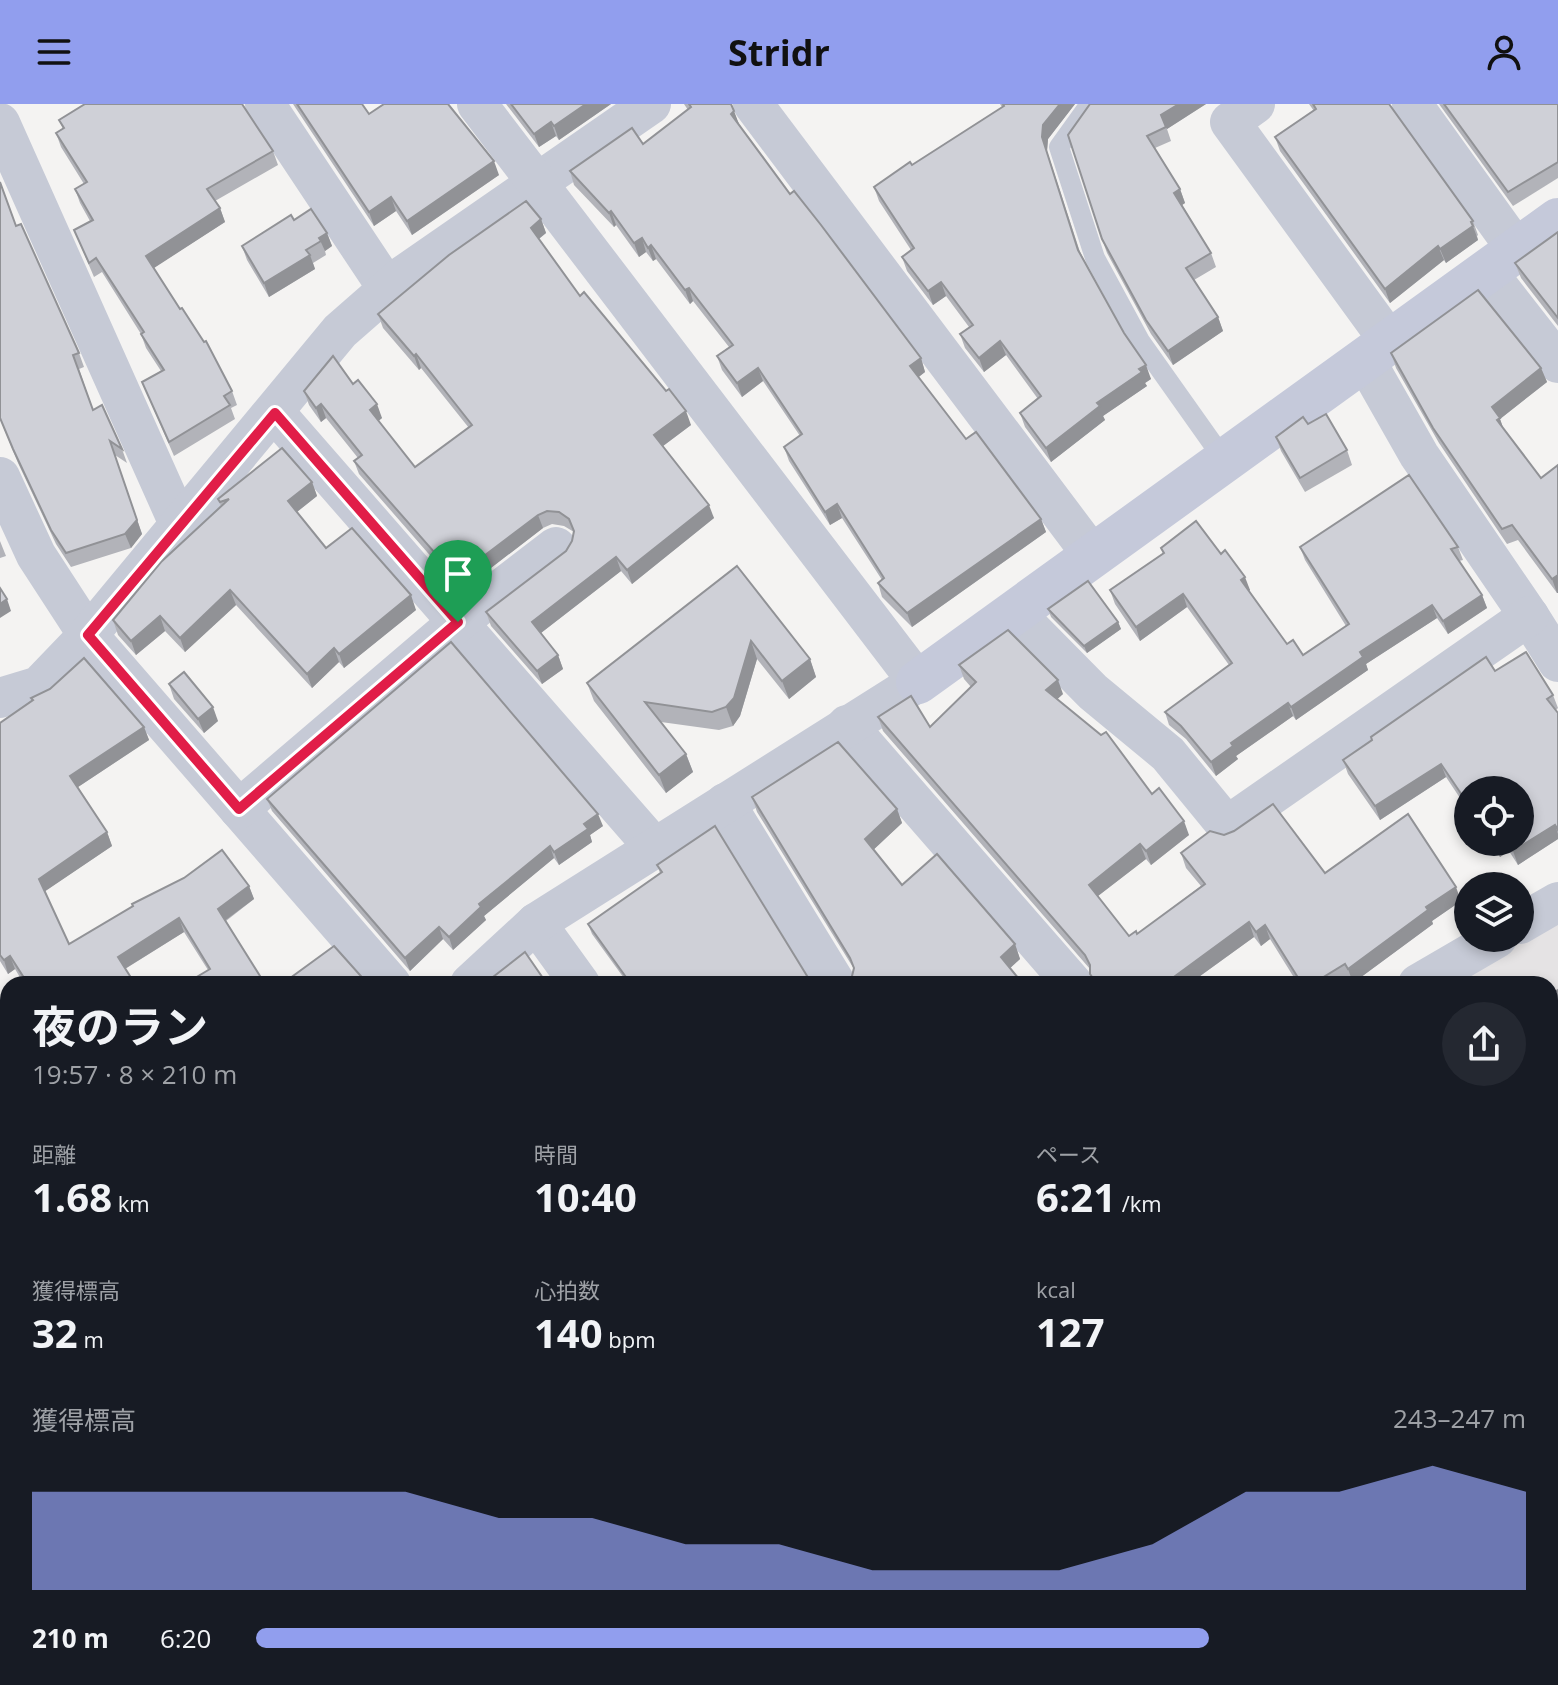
<!DOCTYPE html>
<html lang="ja">
<head>
<meta charset="utf-8">
<style>
	:root { --surface:#171b24; --page:#242831; --text:#f1f3f6; --muted:#9ea1a6; --accent:#919eee }
	body { margin:0; font-family:"Open Sans","Noto Sans JP",sans-serif; background:var(--page); color:var(--text); height:100vh; display:flex; flex-direction:column; font-size:30px; white-space:nowrap }
	* { box-sizing:border-box; margin:0 }
	p { font-size:26px; color:var(--muted) }
	.icon { flex:none; width:44px; height:44px; fill:none; stroke:currentColor; stroke-width:2; stroke-linecap:round; stroke-linejoin:round }
	.map { position:relative; flex:1; overflow:hidden }
	.panel { position:absolute; left:0px; top:872px; width:1558px; height:710px; display:flex; flex-direction:column; background:var(--surface); border-radius:24px 24px 0 0; box-shadow:0 4px 12px #0003 }
	.panel>* { flex:none }
	.tools { position:absolute; left:1454px; top:672px; display:grid; gap:16px }
	.tools a { display:grid; place-items:center; width:80px; height:80px; border-radius:50%; background:var(--surface); box-shadow:0 4px 12px #0003; font-size:40px }
	.pin { position:absolute; display:grid; place-items:center; width:68px; height:68px; color:#fff; margin:-82px -34px; border-radius:50% 50% 50% 0; rotate:-45deg; box-shadow:0 0 8px #0007 }
	.pin .icon { rotate:45deg }
	.round { display:grid; place-items:center; flex:none; width:84px; height:84px; border-radius:42px; background:var(--page) }
	.head { display:flex; align-items:center; justify-content:space-between; height:136px; padding:0 32px }
	h1 { font-size:44px; font-weight:700; line-height:60px }
	.figures { display:grid; grid-template-columns:repeat(3,1fr); gap:12px; height:136px; padding:8px 32px }
	.figures div { display:grid; align-content:center }
	.figures b { font-size:40px; font-weight:700 }
	.figures small { font-size:22px; font-weight:400 }
	.figures p { font-size:22px }
	.chart { height:224px; padding:16px 32px }
	.chart p { display:flex; justify-content:space-between }
	.chart svg { width:100%; height:144px; margin-top:8px; fill:var(--accent); opacity:.7 }
	ul { padding:0 32px; list-style:none; font-size:26px }
	li { display:grid; grid-template-columns:128px 96px 1fr; align-items:center; height:60px }
	li i { height:20px; border-radius:10px; background:var(--accent) }
	header { display:flex; justify-content:space-between; align-items:center; height:104px; padding:0 32px; background:var(--accent); color:#111; font-size:36px; font-weight:700 }
	.map>svg:first-child { display:block }
	.education { fill:#e5e3e4 }
	.green { fill:#c3f0e2 }
	.lines { fill:none; stroke-linecap:round; stroke-linejoin:round }
	.lane { stroke:#c6cad6; stroke-width:20 }
	.street { stroke:#c6cad6; stroke-width:40 }
	.secondary { stroke:#c5c9da; stroke-width:44 }
	.wall { fill:#b2b3b9 }
	.shaded-wall { fill:#919296 }
	.building { fill:#cfd0d7; stroke:#919296; stroke-width:2 }
	.route-casing { stroke:#fff; stroke-width:16 }
	.route { stroke:#e11d48; stroke-width:10 }
</style>
</head>
<body>
<header><svg class="icon" aria-label="menu" viewBox="0 0 24 24"><path d="M4 6h16M4 12h16M4 18h16"/></svg>Stridr<svg class="icon" aria-label="person" viewBox="0 0 24 24"><circle cx="12" cy="8" r="4"/><path d="M4 21q1-7 8-7t8 7"/></svg></header>
<div class="map">
<svg width="1558" height="1581" viewBox="0 0 1558 1581">
	<rect width="100%" height="100%" fill="#f4f3f2"/>
	<polygon class="education" points="1558,815 1558,1275 1550,1279 1550,880 1449,880"/>
	<polygon class="green" points="1558,1035 1558,1076 1550,1065 1550,1039"/>
	<g class="lines">
		<polyline class="lane" points="1090,0 1059,43 1095,154 1140,237 1225,357"/>
		<g class="street">
			<polyline points="265,0 388,185"/>
			<polyline points="753,0 1093,452"/>
			<polyline points="1255,0 1230,18 1390,238"/>
			<polyline points="1412,0 1517,146"/>
			<polyline points="0,19 180,422"/>
			<polyline points="1487,168 1558,259"/>
			<polyline points="1365,256 1419,351 1529,512 1558,558"/>
			<polyline points="275,309 654,743"/>
			<polyline points="0,373 36,451 88,531 391,880"/>
			<polyline points="1014,508 1093,588 1168,650 1227,722 1529,512"/>
			<polyline points="0,594 39,582 88,531 340,227 404,171 651,0"/>
			<polyline points="847,621 1073,880"/>
			<polyline points="725,699 836,880"/>
			<polyline points="239,705 458,518 556,443"/>
			<polyline points="536,819 580,880"/>
			<polyline points="1520,820 1558,798"/>
			<polyline points="470,880 536,819 918,578 477,0"/>
			<polyline points="1418,880 1497,834"/>
			<polyline points="0,933 8,947"/>
			<polyline points="0,1131 8,1131"/>
			<polyline points="0,1321 8,1316"/>
			<polyline points="1550,1556 1558,1552"/>
			<polyline points="216,1574 221,1581"/>
			<polyline points="609,1574 614,1581"/>
			<polyline points="1008,1574 1013,1581"/>
			<polyline points="1367,1574 1371,1581"/>
			<polyline points="428,1581 438,1574"/>
			<polyline points="1258,1581 1270,1574"/>
			<polyline points="1502,1581 1516,1574"/>
		</g>
		<polyline class="secondary" points="918,578 1558,116"/>
	</g>
	<g class="wall">
		<polygon points="293,0 362,0 369,10 499,71 412,131 396,107 374,122"/>
		<polygon points="506,0 611,0 559,36 556,32 539,43"/>
		<polygon points="684,0 731,0 739,21 790,90 921,254 925,268 918,273 966,335 1041,415 1046,428 912,523 882,493 878,479 882,476 842,414 830,421 789,357 784,343 800,332 763,277 742,293 722,266 717,252 729,243 693,197 690,200 656,155 653,157 646,148 639,153 616,121 614,123 574,81 570,67 643,40 688,6"/>
		<polygon points="1000,0 1075,0 1048,35 1047,47 1080,148 1124,229 1151,275 1145,279 1147,282 1103,312 1105,316 1051,358 1025,323 1020,309 1038,295 1006,251 984,268 965,244 960,230 969,223 946,192 933,201 907,167 902,153 911,146 879,97 874,83 912,61 1002,3"/>
		<polygon points="1090,0 1206,0 1167,25 1171,37 1155,44 1180,85 1185,99 1182,101 1211,149 1216,163 1194,176 1218,213 1223,227 1173,261 1151,230 1107,149 1102,135"/>
		<polygon points="1309,0 1389,0 1473,117 1478,131 1477,132 1478,136 1446,159 1444,156 1390,199 1280,47 1275,33 1314,7"/>
		<polygon points="1439,0 1558,0 1558,74 1513,102"/>
		<polygon points="59,16 273,47 278,61 215,97 220,104 225,118 153,164 232,287 237,301 231,304 235,315 174,352 142,278 161,267 146,244 141,230 102,168 94,173 74,126 90,117 80,99 75,85 84,80 61,43 56,29 63,25"/>
		<polygon points="541,115 546,129 539,135 580,192 691,321 663,342 714,414 632,480 621,467 541,529 558,551 563,565 542,580 491,522 486,508 566,447 572,437 574,428 564,422 552,420 543,424 461,487 359,370 354,357 358,354 326,314 321,318 309,301 304,287 353,280 382,314 378,317 415,363 469,324 421,264 419,266 383,224 378,210"/>
		<polygon points="294,116 327,129 332,142 325,147 326,151 313,159 315,165 269,193 247,156 242,142"/>
		<polygon points="16,122 79,249 84,263 79,265 93,306 122,345 127,359 115,351 142,430 131,444 71,463 56,440 18,359 0,315"/>
		<polygon points="1558,128 1558,222 1521,174 1515,159"/>
		<polygon points="1391,249 1541,264 1547,278 1500,315 1503,324 1541,374 1558,361 1558,489 1557,489 1518,436 1507,440 1439,339 1396,264"/>
		<polygon points="1308,320 1347,346 1352,361 1305,388 1281,347 1276,333"/>
		<polygon points="312,378 317,392 297,408 326,444 416,506 344,564 339,558 312,584 236,501 185,548 165,527 136,551 118,531 113,516 221,402 218,395"/>
		<polygon points="0,437 6,452 0,454"/>
		<polygon points="1300,443 1458,443 1463,456 1459,457 1482,491 1487,504 1448,530 1437,514 1366,560 1368,566 1296,616 1293,612 1236,652 1238,655 1216,672 1186,635 1169,621 1165,608 1229,561 1187,503 1140,537 1115,500 1110,486 1163,450 1161,444 1221,450 1250,486 1249,487 1287,540 1303,551 1346,522 1305,456"/>
		<polygon points="737,462 810,555 816,573 789,595 757,555 740,612 733,622 719,626 661,618 686,650 693,668 666,689 594,597 587,579"/>
		<polygon points="1048,505 1118,518 1121,525 1087,549 1051,513"/>
		<polygon points="959,561 1063,590 1057,595 1152,690 1189,731 1151,761 1146,755 1098,792 1129,832 1137,830 1201,782 1186,764 1181,749 1325,769 1461,797 1432,817 1433,820 1353,879 1350,874 1340,880 1298,880 1270,835 1261,842 1254,833 1189,880 1093,880 1090,870 1090,865 883,627 878,613 930,623 971,583 964,575"/>
		<polygon points="1495,567 1553,591 1558,604 1556,606 1558,609 1558,735 1518,761 1509,747 1500,753 1489,738 1520,738 1468,686 1468,706 1446,673 1380,716 1348,670 1343,656 1372,636 1371,633"/>
		<polygon points="169,580 218,617 204,629 174,595"/>
		<polygon points="31,594 144,623 149,636 78,683 107,728 112,742 45,787 69,840 249,782 254,795 226,817 265,880 208,866 184,828 125,865 135,880 24,880 15,865 8,870 0,857 0,619 32,596"/>
		<polygon points="752,693 897,705 902,719 873,746 902,781 1015,840 1020,855 1010,864 851,876 854,865 757,708"/>
		<polygon points="267,695 603,722 590,731 592,738 559,761 554,754 484,812 486,816 453,846 443,835 410,867 272,707"/>
		<polygon points="657,761 812,880 626,877 592,830 588,820 660,769"/>
		<polygon points="1558,886 1558,983 1550,987 1550,891"/>
		<polygon points="0,976 4,993 8,992 8,1052 0,1053"/>
		<polygon points="8,1169 8,1236 3,1237 4,1255 0,1255 0,1170"/>
		<polygon points="246,1574 387,1574 374,1581 249,1581"/>
		<polygon points="656,1574 978,1574 984,1581 662,1581"/>
	</g>
	<g class="shaded-wall">
		<polygon points="586,0 611,0 559,36 554,22"/>
		<polygon points="1060,0 1075,0 1048,35 1047,47 1042,33 1043,21"/>
		<polygon points="1179,0 1206,0 1167,25 1161,11"/>
		<polygon points="734,7 739,20 736,23 731,10"/>
		<polygon points="551,18 556,32 539,43 534,30"/>
		<polygon points="494,57 499,71 412,131 407,117"/>
		<polygon points="1180,85 1185,99 1179,103 1174,89"/>
		<polygon points="391,93 396,107 374,122 369,108"/>
		<polygon points="220,104 225,118 151,166 146,152"/>
		<polygon points="611,107 616,121 614,123 609,109"/>
		<polygon points="541,115 546,129 536,137 531,124"/>
		<polygon points="1473,122 1478,136 1446,159 1440,145"/>
		<polygon points="327,129 332,142 325,147 319,134"/>
		<polygon points="642,134 646,148 639,153 634,139"/>
		<polygon points="651,141 656,155 653,157 648,144"/>
		<polygon points="1438,142 1444,156 1390,199 1385,185"/>
		<polygon points="310,151 315,165 269,193 264,179"/>
		<polygon points="941,178 946,192 933,201 928,187"/>
		<polygon points="689,184 693,197 690,200 685,186"/>
		<polygon points="1218,213 1223,227 1173,261 1168,247"/>
		<polygon points="1000,237 1006,251 984,268 979,254"/>
		<polygon points="416,250 421,264 419,266 414,252"/>
		<polygon points="921,254 925,268 915,276 910,262"/>
		<polygon points="1146,261 1151,275 1145,279 1147,282 1103,312 1105,316 1051,358 1046,344 1097,299"/>
		<polygon points="758,264 763,277 742,293 737,279"/>
		<polygon points="1541,264 1547,278 1500,315 1505,329 1503,331 1492,303"/>
		<polygon points="321,300 326,314 321,318 316,304"/>
		<polygon points="377,300 382,314 375,320 370,306"/>
		<polygon points="686,307 691,321 659,345 654,331"/>
		<polygon points="110,337 142,430 131,444 125,430"/>
		<polygon points="312,378 317,392 293,411 288,397"/>
		<polygon points="837,400 842,414 830,421 825,408"/>
		<polygon points="709,401 714,414 632,480 627,466"/>
		<polygon points="538,411 543,424 461,487 456,473"/>
		<polygon points="1041,415 1046,428 912,523 907,509"/>
		<polygon points="616,453 621,467 537,532 532,518"/>
		<polygon points="1558,471 1558,489 1557,489 1552,475"/>
		<polygon points="1245,473 1250,486 1246,489 1241,476"/>
		<polygon points="230,486 236,501 185,548 180,534"/>
		<polygon points="1183,490 1187,503 1140,537 1136,523"/>
		<polygon points="411,491 416,506 344,564 339,550"/>
		<polygon points="1482,491 1487,504 1448,530 1443,517"/>
		<polygon points="7,495 11,507 0,514 0,500"/>
		<polygon points="1432,501 1437,514 1366,560 1368,566 1296,616 1291,603 1360,548"/>
		<polygon points="160,512 165,527 136,551 131,537"/>
		<polygon points="1118,518 1121,525 1087,549 1084,542"/>
		<polygon points="751,537 757,555 740,612 733,622 726,603"/>
		<polygon points="334,544 339,558 312,584 307,570"/>
		<polygon points="558,551 563,565 542,580 537,567"/>
		<polygon points="810,555 816,573 789,595 782,577"/>
		<polygon points="1058,576 1063,590 1052,600 1046,586"/>
		<polygon points="1288,599 1293,612 1236,652 1238,655 1216,672 1211,658 1231,639"/>
		<polygon points="213,603 218,617 204,629 198,615"/>
		<polygon points="144,623 149,636 75,685 70,672"/>
		<polygon points="686,650 693,668 666,689 659,671"/>
		<polygon points="1441,660 1446,673 1380,716 1375,702"/>
		<polygon points="897,705 902,719 870,749 865,735"/>
		<polygon points="598,710 603,722 590,731 592,738 559,761 554,748 584,720"/>
		<polygon points="1184,717 1189,731 1151,761 1146,747"/>
		<polygon points="1555,721 1558,730 1558,735 1518,761 1513,747"/>
		<polygon points="107,728 112,742 44,788 39,775"/>
		<polygon points="1497,738 1506,738 1509,747 1500,753 1495,740"/>
		<polygon points="1140,740 1146,755 1094,795 1089,781"/>
		<polygon points="550,742 554,754 484,812 486,816 453,846 449,833 479,800"/>
		<polygon points="249,782 254,795 223,818 218,805"/>
		<polygon points="1456,783 1461,797 1432,817 1433,820 1353,879 1348,865 1426,803"/>
		<polygon points="179,814 184,828 123,866 118,853"/>
		<polygon points="1249,818 1254,833 1189,880 1168,880 1167,878"/>
		<polygon points="1265,821 1270,835 1261,842 1256,828"/>
		<polygon points="439,823 443,835 410,867 405,854"/>
		<polygon points="1015,840 1020,855 1006,868 1001,853"/>
		<polygon points="10,852 15,865 8,870 4,856"/>
		<polygon points="0,1229 3,1237 4,1255 1,1245"/>
		<polygon points="1558,1393 1558,1413 1550,1418 1550,1399"/>
		<polygon points="1552,1499 1558,1514 1550,1519 1550,1500"/>
		<polygon points="8,1510 8,1529 0,1537 0,1517"/>
		<polygon points="1087,1574 1113,1574 1102,1581 1076,1581"/>
		<polygon points="1193,1574 1220,1574 1210,1581 1186,1581 1185,1579"/>
		<polygon points="1398,1574 1428,1574 1417,1581 1393,1581 1392,1578"/>
	</g>
	<g class="building">
		<polygon points="85,0 242,0 273,47 207,85 220,104 146,152 180,205 182,204 204,238 206,237 232,287 224,292 230,301 169,338 142,278 164,266 141,230 144,228 96,154 89,159 74,126 93,116 75,85 87,78 56,29 64,24 59,16"/>
		<polygon points="297,0 362,0 369,10 384,0 448,0 494,57 407,117 391,93 369,108"/>
		<polygon points="511,0 586,0 554,22 551,18 534,30"/>
		<polygon points="689,0 731,0 734,7 731,10 790,90 794,87 821,121 921,254 910,262 966,335 976,328 1041,415 907,509 878,479 884,474 837,400 825,408 784,343 802,330 758,264 737,279 717,252 733,241 689,184 685,186 651,141 648,144 642,134 634,139 611,107 609,109 570,67 632,24 643,40 691,3"/>
		<polygon points="1003,0 1060,0 1043,21 1042,33 1078,146 1124,229 1146,261 1139,265 1142,268 1097,299 1100,302 1046,344 1020,309 1041,292 1000,237 979,254 960,230 973,221 941,178 928,187 902,153 914,144 874,83 910,58 912,61 1004,2"/>
		<polygon points="1090,0 1179,0 1161,11 1166,23 1147,32 1180,85 1174,89 1211,149 1186,164 1218,213 1168,247 1146,216 1102,135 1068,31"/>
		<polygon points="1313,0 1389,0 1473,117 1471,118 1473,122 1440,145 1438,142 1385,185 1275,33 1316,5"/>
		<polygon points="1444,0 1558,0 1558,58 1508,88"/>
		<polygon points="0,78 16,122 21,120 79,249 73,251 93,306 102,301 122,345 110,337 137,416 125,430 66,449 51,426 13,345 0,314"/>
		<polygon points="526,97 541,115 531,124 580,192 584,188 666,287 669,285 686,307 654,331 709,401 627,466 616,453 532,518 558,551 537,567 486,508 566,447 572,437 574,427 569,415 559,408 547,407 538,411 456,473 354,357 362,351 321,300 316,304 304,287 333,252 353,280 358,276 377,300 370,306 415,363 472,321 416,250 414,252 378,210 449,151"/>
		<polygon points="311,105 327,129 319,134 321,137 306,146 310,151 264,179 242,142 291,111 294,116"/>
		<polygon points="1558,128 1558,214 1515,159"/>
		<polygon points="1478,186 1541,264 1492,303 1500,314 1497,316 1541,374 1558,361 1558,471 1552,475 1512,421 1502,425 1433,324 1391,249"/>
		<polygon points="1326,310 1347,346 1300,374 1276,333 1303,313 1308,320"/>
		<polygon points="282,344 312,378 288,397 326,444 352,424 411,491 339,550 334,544 307,570 230,486 180,534 160,512 131,537 113,516 161,458 229,395 220,398 218,395"/>
		<polygon points="1409,371 1458,443 1451,445 1482,491 1443,517 1432,501 1360,548 1363,553 1291,603 1288,599 1231,639 1233,642 1211,658 1181,622 1165,608 1232,559 1183,490 1136,523 1110,486 1164,449 1161,444 1196,417 1221,450 1225,446 1245,473 1241,476 1287,540 1293,536 1303,551 1349,520 1300,443"/>
		<polygon points="737,462 810,555 782,577 751,537 734,594 726,603 712,608 645,598 686,650 659,671 587,579"/>
		<polygon points="1088,477 1118,518 1084,542 1048,505"/>
		<polygon points="0,484 7,495 0,500"/>
		<polygon points="1008,526 1058,576 1046,586 1101,631 1106,628 1152,690 1159,684 1184,717 1146,747 1140,740 1089,781 1129,832 1136,827 1137,830 1205,780 1181,749 1210,727 1224,731 1234,727 1273,700 1325,769 1408,710 1456,783 1426,803 1428,806 1348,865 1345,860 1312,880 1302,880 1265,821 1256,828 1249,818 1167,878 1168,880 1097,880 1090,870 1090,861 1085,851 878,613 911,592 930,623 976,578 959,561"/>
		<polygon points="451,538 598,710 584,720 588,725 554,748 550,742 479,800 481,803 449,833 439,823 405,854 267,695"/>
		<polygon points="1526,548 1553,591 1547,595 1558,609 1558,726 1555,721 1513,747 1507,738 1520,738 1520,686 1468,686 1468,700 1441,660 1375,702 1343,656 1372,636 1371,633 1486,553 1495,567"/>
		<polygon points="84,554 144,623 70,672 107,728 39,775 69,840 133,802 132,800 184,774 222,746 249,782 218,805 265,880 185,880 210,865 179,814 118,853 135,880 28,880 10,852 4,856 0,851 0,619 33,596 31,594 50,585"/>
		<polygon points="184,568 213,603 198,615 169,580"/>
		<polygon points="838,638 897,705 865,735 902,781 937,750 1015,840 1001,853 1023,880 848,880 851,876 854,864 850,854 752,693"/>
		<polygon points="715,722 812,880 622,880 628,876 588,820 662,768 657,761"/>
		<polygon points="334,842 368,880 282,880"/>
		<polygon points="525,848 547,880 484,880"/>
		<polygon points="1558,886 1558,953 1550,958 1550,891"/>
		<polygon points="0,983 3,993 8,992 8,1038 0,1039"/>
		<polygon points="8,1169 8,1227 0,1228 0,1170"/>
		<polygon points="1550,1327 1558,1341 1558,1393 1550,1399"/>
		<polygon points="8,1402 8,1510 0,1517 0,1410"/>
		<polygon points="1558,1559 1558,1581 1521,1581 1533,1574 1550,1574 1550,1564"/>
		<polygon points="0,1564 8,1574 16,1581 0,1581"/>
		<polygon points="248,1574 355,1574 342,1581 252,1581"/>
		<polygon points="469,1574 587,1574 591,1581 459,1581"/>
		<polygon points="662,1574 978,1574 984,1581 667,1581"/>
		<polygon points="1035,1574 1087,1574 1076,1581 1025,1581"/>
		<polygon points="1112,1574 1193,1574 1185,1579 1186,1581 1103,1581"/>
		<polygon points="1280,1574 1327,1574 1331,1581 1271,1581"/>
	</g>
	<g class="lines">
		<defs>
			<polygon id="route" points="275,309 458,518 239,705 88,531"/>
		</defs>
		<use href="#route" class="route-casing"/>
		<use href="#route" class="route"/>
	</g>
</svg>
<div class="tools">
<a><svg class="icon" aria-label="locate" viewBox="0 0 24 24"><circle cx="12" cy="12" r="6"/><path d="M12 2v4M12 18v4M2 12h4M18 12h4"/></svg></a>
<a><svg class="icon" aria-label="layers" viewBox="0 0 24 24"><path d="M12 4l9 5-9 5-9-5zM3 14l9 5 9-5"/></svg></a>
</div>
<div class="pin" style="left:458px;top:518px;background:#1e9e55"><svg class="icon" aria-label="arrive" viewBox="0 0 24 24"><path d="M6 21V4h12l-3 4 3 4H6"/></svg></div>
<section class="panel">
<div class="head"><div><h1>夜のラン</h1><p>19:57 · 8 × 210 m</p></div><a class="round"><svg class="icon" aria-label="share" viewBox="0 0 24 24"><path d="M12 15V3M7 8l5-5 5 5M5 13v7h14v-7"/></svg></a></div>
<div class="figures">
<div><p>距離</p><b>1.68<small> km</small></b></div>
<div><p>時間</p><b>10:40</b></div>
<div><p>ペース</p><b>6:21<small> /km</small></b></div>
</div>
<div class="figures">
<div><p>獲得標高</p><b>32<small> m</small></b></div>
<div><p>心拍数</p><b>140<small> bpm</small></b></div>
<div><p>kcal</p><b>127</b></div>
</div>
<div class="chart"><p><span>獲得標高</span>243–247 m</p>
<svg viewBox="0 0 160 44" preserveAspectRatio="none"><path d="M0 44V14L10 14L20 14L30 14L40 14L50 22L60 22L70 30L80 30L90 38L100 38L110 38L120 30L130 14L140 14L150 6L160 14V44z"/></svg>
</div>
<ul>
<li><b>210 m</b>6:20<i style="width:75%"></i></li>
</ul>
</section>
</div>
</body>
</html>
